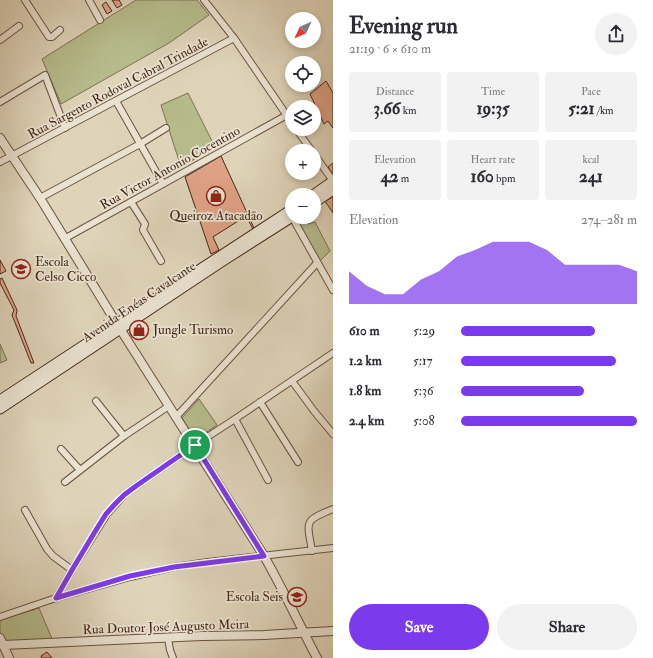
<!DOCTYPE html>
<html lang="en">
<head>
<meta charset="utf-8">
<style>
	:root { --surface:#fff; --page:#f2f2f3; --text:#2b2b33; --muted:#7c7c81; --accent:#7c3aed }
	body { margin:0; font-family:"IM FELL Double Pica",serif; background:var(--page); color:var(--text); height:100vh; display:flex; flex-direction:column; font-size:15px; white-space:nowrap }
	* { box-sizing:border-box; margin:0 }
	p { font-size:13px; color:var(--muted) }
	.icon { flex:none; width:22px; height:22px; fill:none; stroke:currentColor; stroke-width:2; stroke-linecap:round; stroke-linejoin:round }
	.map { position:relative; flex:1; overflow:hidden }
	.drawer { display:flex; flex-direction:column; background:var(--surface); width:320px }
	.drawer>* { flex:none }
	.needle { width:26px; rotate:226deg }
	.controls { position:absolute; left:285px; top:12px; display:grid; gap:8px }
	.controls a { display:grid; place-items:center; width:36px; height:36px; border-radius:50%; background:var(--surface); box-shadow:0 2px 6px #0003; font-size:20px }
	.pin { position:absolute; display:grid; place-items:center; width:34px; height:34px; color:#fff; margin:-17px; border:2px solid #fff; border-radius:50%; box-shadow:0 1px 4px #0007 }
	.round { display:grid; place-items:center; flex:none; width:42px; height:42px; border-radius:21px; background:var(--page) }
	.overview { display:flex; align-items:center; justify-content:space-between; height:68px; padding:0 16px }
	h1 { font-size:22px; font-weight:700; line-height:30px }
	.metrics { display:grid; grid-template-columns:repeat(3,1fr); gap:6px; height:68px; padding:4px 16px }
	.metrics div { display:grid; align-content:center; border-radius:4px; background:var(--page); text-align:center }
	.metrics b { font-size:17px; font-weight:700 }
	.metrics small { font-size:11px; font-weight:400 }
	.metrics p { font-size:11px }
	.chart { height:112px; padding:8px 16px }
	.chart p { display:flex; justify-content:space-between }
	.chart svg { width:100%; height:72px; margin-top:4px; fill:var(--accent); opacity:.7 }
	.cta { display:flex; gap:8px; margin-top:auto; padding:8px 16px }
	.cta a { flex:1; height:46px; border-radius:24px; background:var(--accent); color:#fff; font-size:16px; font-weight:700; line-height:46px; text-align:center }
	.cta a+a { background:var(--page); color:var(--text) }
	ul { padding:0 16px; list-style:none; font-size:13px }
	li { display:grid; grid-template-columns:64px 48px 1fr; align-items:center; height:30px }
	li i { height:10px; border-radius:5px; background:var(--accent) }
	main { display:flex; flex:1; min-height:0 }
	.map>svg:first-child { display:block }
	.green { fill:#b6bb8c; stroke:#7e7052 }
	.building { fill:#e0a286; stroke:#472617 }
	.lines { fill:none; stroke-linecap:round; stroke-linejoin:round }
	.minor-casing { stroke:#6d5240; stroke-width:8 }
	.tertiary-casing { stroke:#6d5240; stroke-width:10 }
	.secondary-casing { stroke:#472617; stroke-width:11 }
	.minor { stroke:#eae3d2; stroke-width:6 }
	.tertiary { stroke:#eae3d2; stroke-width:8 }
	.secondary { stroke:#eae3d2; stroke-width:9 }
	.route-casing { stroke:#fff; stroke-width:8 }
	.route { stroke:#7c3aed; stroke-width:5 }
	.labels { text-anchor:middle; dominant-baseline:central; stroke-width:3.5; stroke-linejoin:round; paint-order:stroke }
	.street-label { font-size:13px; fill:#472617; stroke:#eae3d2 }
	.poi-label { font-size:13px; fill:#472617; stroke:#eae3d2; text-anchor:start }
</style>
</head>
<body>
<main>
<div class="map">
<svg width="333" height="658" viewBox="0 0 333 658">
	<rect width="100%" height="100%" fill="#dfd4ba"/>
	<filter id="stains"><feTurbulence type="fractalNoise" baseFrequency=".005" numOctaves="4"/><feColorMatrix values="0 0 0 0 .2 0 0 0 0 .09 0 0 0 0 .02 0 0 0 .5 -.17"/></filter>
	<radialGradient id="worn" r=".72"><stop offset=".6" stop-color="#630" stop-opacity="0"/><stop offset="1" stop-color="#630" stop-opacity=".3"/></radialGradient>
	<g class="green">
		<polygon points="136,0 197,0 209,15 169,43 61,104 42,59"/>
		<polygon points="188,93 215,147 181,167 161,105"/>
		<polygon points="299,217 303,217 308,224 315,222 330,251 319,262 295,220"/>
		<polygon points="0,344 7,360 0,363"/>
		<polygon points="199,399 217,425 195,440 182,418"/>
		<polygon points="39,608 53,641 5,643 0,632 0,620"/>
	</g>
	<g class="building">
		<polygon points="112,0 119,0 122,5 117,8"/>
		<polygon points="106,2 112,11 107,14 102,5"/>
		<polygon points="326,81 333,93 333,128 328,121 324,124 310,94"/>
		<polygon points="221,156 254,228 253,229 246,216 213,237 219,250 211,254 185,177"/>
		<polygon points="333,163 333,173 332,173 328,167"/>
		<polygon points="333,197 333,213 325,201"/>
		<polygon points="0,260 6,271 0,274"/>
		<polygon points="2,278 17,310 16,316 34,363 31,363 12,315 14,310 0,283 0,279"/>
		<polygon points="47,652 52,658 42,658 41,656"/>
	</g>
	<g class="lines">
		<defs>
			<g id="minor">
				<polyline points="25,0 49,37 52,37 60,30"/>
				<polyline points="89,0 100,20"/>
				<polyline points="204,0 234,38 292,123"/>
				<polyline points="0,40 19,26"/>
				<polyline points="116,101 163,184"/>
				<polyline points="0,102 45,75 65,128"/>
				<polyline points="296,129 312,151"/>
				<polyline points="314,154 333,181"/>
				<polyline points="0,162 234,38"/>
				<polyline points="40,198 140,144 166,128"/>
				<polyline points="131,202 145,224 143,230 161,261"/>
				<polyline points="292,217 333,290"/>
				<polyline points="64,239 287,115"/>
				<polyline points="292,381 314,411 333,434"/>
				<polyline points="96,401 124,436"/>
				<polyline points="260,402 298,462"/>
				<polyline points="176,417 317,263"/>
				<polyline points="235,419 268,480"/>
				<polyline points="61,449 80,470"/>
				<polyline points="65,482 124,436 169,406"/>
				<polyline points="25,510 47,549 53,556 72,570"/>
				<path d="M312 551C307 521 303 521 333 509"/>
				<polyline points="56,598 72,570 107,514 124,495 136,486 195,445 235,419 333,353"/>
				<polyline points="0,617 56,598 130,577 174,567 208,562 333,548"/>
				<polyline points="168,638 170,650 173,658"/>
			</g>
			<g id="tertiary">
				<path d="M0 138 40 198 117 324 264 556C283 589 299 624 317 658"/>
				<polyline points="0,638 9,658"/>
				<polyline points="3,645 202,636 264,635 333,631"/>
			</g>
			<g id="secondary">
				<polyline points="313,195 333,181"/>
				<polyline points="314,203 333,190"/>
				<polyline points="0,400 292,209"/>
				<polyline points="0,409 223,261 292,217"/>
			</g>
		</defs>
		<use href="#minor" class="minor-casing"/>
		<use href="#tertiary" class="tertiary-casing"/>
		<use href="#secondary" class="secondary-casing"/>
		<use href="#minor" class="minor"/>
		<use href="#tertiary" class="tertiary"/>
		<use href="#secondary" class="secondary"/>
	</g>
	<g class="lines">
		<defs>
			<polygon id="route" points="195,445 264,556 174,567 130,576 56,598 72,570 96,530 106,514 115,504 124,495 136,486"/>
		</defs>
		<use href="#route" class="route-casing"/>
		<use href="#route" class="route"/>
	</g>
	<defs>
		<symbol id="shop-ring" viewBox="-11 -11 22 22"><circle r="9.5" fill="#eae3d2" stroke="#8f2418" stroke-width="1.5"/><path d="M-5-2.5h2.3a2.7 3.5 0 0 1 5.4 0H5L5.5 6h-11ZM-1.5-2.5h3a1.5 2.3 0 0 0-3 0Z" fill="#8f2418"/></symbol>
		<symbol id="school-ring" viewBox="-11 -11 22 22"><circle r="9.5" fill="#eae3d2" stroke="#8f2418" stroke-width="1.5"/><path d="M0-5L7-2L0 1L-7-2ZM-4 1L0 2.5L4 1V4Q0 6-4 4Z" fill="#8f2418"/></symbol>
	</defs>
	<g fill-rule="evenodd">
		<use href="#shop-ring" x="205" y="185" width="22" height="22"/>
		<use href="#school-ring" x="10" y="258" width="22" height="22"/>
		<use href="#shop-ring" x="128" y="319" width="22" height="22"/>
		<use href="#school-ring" x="286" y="586" width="22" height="22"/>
	</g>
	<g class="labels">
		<g class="street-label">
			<text transform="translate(118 88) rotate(-28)">Rua Sargento Rodoval Cabral Trindade</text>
			<text transform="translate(170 168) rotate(-29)">Rua Victor Antonio Cocentino</text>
			<text transform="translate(139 302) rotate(-34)">Avenida Enéas Cavalcante</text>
			<text transform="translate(166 627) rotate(-2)">Rua Doutor José Augusto Meira</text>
		</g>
		<g class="poi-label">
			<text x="216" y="216" text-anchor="middle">Queiroz Atacadão</text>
			<text x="35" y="262">Escola<tspan x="35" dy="15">Celso Cicco</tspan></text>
			<text x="153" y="330">Jungle Turismo</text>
			<text x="283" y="597" text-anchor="end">Escola Seis</text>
		</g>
	</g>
	<rect width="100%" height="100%" filter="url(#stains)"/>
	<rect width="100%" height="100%" fill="url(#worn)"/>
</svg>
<div class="controls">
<a><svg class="needle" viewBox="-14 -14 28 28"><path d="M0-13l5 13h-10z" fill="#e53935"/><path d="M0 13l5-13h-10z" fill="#7c7c81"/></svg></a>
<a><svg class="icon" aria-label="locate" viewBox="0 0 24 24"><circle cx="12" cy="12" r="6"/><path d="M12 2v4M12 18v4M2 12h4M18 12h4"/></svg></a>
<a><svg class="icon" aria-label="layers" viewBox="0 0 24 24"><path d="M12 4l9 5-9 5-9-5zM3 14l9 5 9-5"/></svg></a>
<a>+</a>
<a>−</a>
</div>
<div class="pin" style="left:195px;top:445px;background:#1e9e55"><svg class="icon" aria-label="arrive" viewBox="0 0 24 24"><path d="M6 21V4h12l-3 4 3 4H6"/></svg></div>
</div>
<section class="drawer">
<div class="overview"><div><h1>Evening run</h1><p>21:19 · 6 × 610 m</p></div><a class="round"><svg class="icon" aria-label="share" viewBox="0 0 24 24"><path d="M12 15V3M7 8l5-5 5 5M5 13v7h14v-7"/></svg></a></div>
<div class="metrics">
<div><p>Distance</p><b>3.66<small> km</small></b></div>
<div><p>Time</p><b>19:35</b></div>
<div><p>Pace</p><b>5:21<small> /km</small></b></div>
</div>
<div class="metrics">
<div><p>Elevation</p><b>42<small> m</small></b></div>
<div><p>Heart rate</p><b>160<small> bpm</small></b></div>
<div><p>kcal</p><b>241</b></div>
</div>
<div class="chart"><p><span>Elevation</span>274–281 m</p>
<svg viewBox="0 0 160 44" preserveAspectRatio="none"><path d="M0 44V24L10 33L20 38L30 38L40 29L50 24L60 15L70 11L80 6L90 6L100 6L110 11L120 20L130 20L140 20L150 20L160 24V44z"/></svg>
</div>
<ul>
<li><b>610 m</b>5:29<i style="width:76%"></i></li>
<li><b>1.2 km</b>5:17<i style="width:88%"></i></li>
<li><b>1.8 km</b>5:36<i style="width:70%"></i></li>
<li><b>2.4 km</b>5:08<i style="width:100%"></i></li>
</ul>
<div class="cta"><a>Save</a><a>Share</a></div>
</section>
</main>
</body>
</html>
